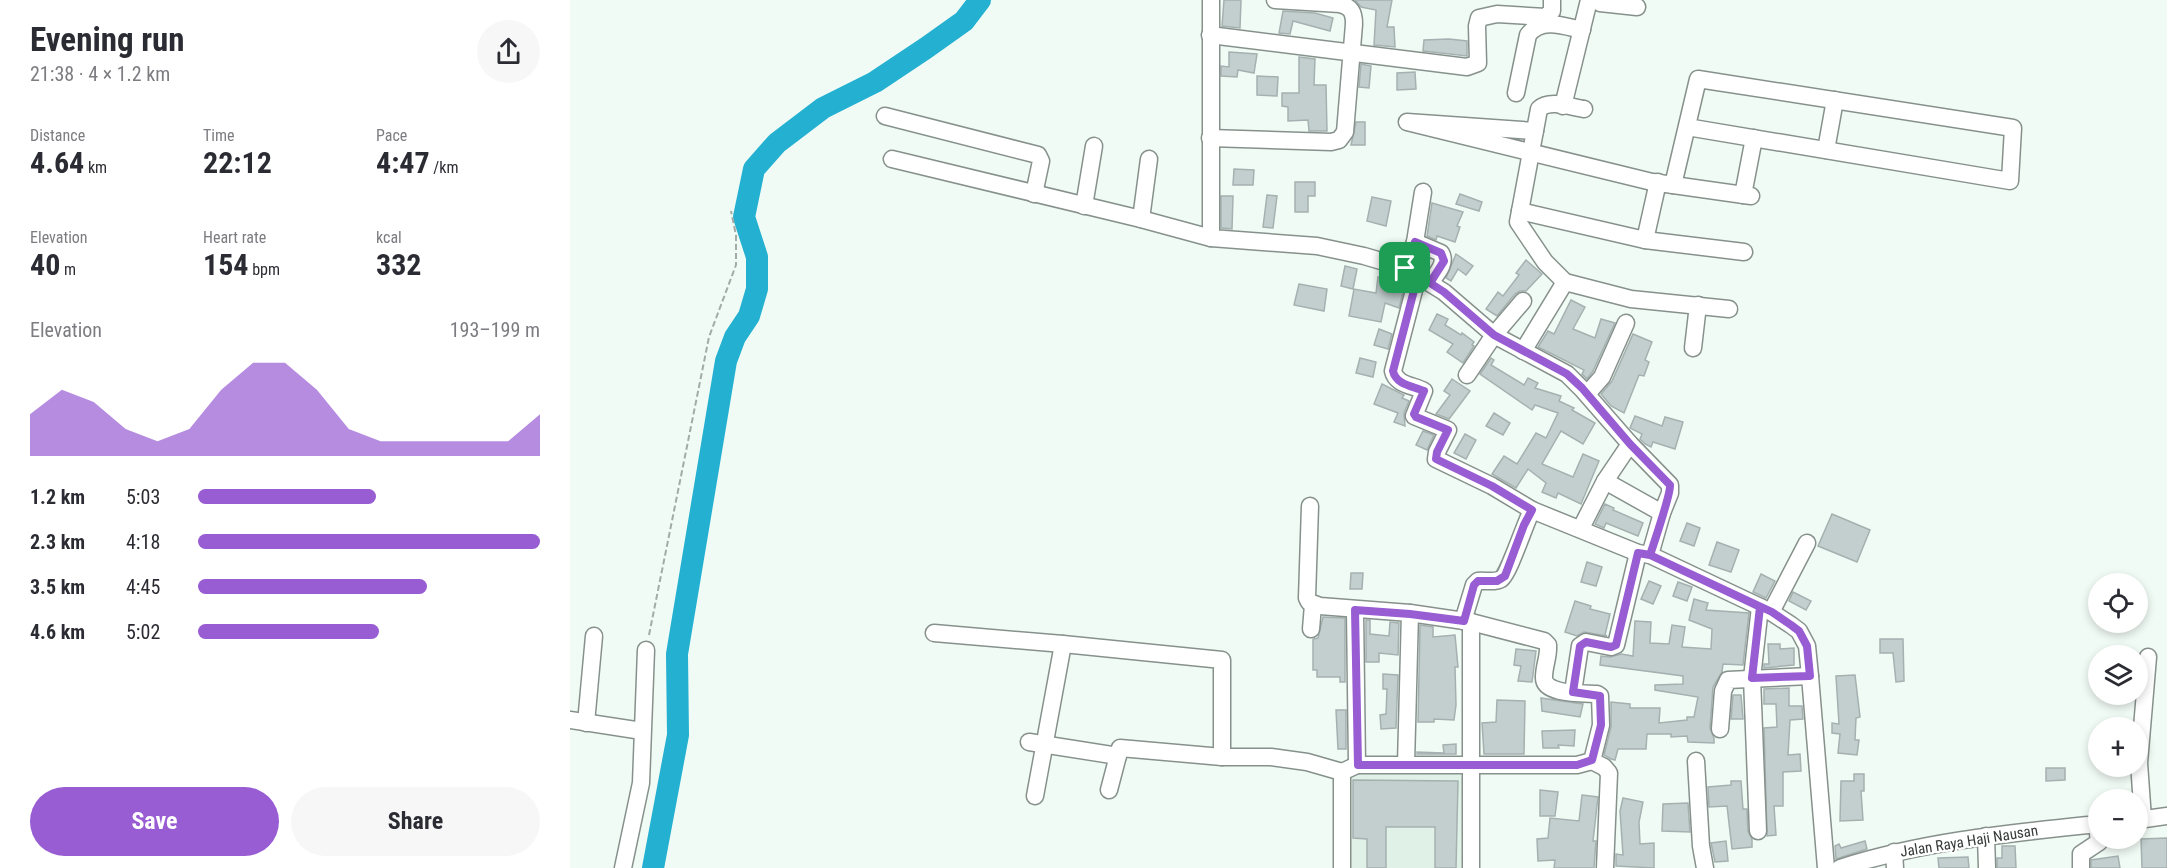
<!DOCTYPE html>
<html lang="en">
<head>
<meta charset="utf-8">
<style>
	:root { --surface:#fff; --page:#f7f7f7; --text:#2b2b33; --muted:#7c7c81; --accent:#985cd3 }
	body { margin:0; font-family:"Roboto Condensed",sans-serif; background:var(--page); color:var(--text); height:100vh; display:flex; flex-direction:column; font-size:22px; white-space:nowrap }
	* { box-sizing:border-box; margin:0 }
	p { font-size:20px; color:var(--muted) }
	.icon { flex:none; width:33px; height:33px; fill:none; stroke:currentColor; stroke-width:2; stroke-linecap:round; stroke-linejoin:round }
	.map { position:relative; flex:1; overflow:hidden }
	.side { display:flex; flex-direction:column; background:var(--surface); width:570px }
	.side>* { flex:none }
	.buttons { position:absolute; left:1518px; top:573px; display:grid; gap:12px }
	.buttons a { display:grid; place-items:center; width:60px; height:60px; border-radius:50%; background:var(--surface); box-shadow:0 3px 9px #0003; font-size:30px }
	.pin { position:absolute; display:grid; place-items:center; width:51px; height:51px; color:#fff; margin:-26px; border-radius:12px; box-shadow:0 3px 9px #0006 }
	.round { display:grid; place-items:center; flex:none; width:63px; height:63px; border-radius:32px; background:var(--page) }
	.headline { display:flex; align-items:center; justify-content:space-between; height:102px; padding:0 30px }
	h1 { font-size:33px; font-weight:700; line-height:45px }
	.metrics { display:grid; grid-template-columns:repeat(3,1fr); gap:9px; height:102px; padding:6px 30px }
	.metrics div { display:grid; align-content:center }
	.metrics b { font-size:30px; font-weight:700 }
	.metrics small { font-size:16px; font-weight:400 }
	.metrics p { font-size:16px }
	.chart { height:168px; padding:12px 30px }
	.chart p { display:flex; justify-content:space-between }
	.chart svg { width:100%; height:108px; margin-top:6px; fill:var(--accent); opacity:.7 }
	.action { display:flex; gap:12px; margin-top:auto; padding:12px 30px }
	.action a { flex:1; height:69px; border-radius:36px; background:var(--accent); color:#fff; font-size:24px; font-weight:700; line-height:69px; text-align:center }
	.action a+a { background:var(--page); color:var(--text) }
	ul { padding:0 30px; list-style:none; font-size:20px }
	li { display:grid; grid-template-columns:96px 72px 1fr; align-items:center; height:45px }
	li i { height:15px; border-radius:8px; background:var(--accent) }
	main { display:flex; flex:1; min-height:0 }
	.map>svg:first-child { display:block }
	.built { fill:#e0f1e7 }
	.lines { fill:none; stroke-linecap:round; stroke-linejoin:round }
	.river { stroke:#24b0d1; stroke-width:22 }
	.building { fill:#c2cfce; stroke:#a5b1b0; stroke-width:1.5 }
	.minor-casing { stroke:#87918c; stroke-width:19 }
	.path { stroke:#a3aba6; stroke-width:2; stroke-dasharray:6 3; stroke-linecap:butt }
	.minor { stroke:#fff; stroke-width:16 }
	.route-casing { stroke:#fff; stroke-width:12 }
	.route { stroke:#985cd3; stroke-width:8 }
	.labels { text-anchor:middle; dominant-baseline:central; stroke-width:4.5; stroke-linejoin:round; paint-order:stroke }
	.street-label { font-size:15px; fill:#353937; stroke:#fff }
</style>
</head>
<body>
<main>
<section class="side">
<div class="headline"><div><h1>Evening run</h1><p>21:38 · 4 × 1.2 km</p></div><a class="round"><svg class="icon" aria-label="share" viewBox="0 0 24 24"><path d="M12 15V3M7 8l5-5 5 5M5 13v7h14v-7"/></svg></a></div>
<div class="metrics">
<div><p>Distance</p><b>4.64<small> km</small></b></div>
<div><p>Time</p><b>22:12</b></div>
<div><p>Pace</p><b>4:47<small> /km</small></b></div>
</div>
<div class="metrics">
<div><p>Elevation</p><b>40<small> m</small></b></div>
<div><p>Heart rate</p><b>154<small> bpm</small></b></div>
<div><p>kcal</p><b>332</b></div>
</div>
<div class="chart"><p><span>Elevation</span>193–199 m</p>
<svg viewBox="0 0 160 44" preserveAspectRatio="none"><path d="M0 44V27L10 17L20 22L30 33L40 38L50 33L60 17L70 6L80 6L90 17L100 33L110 38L120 38L130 38L140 38L150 38L160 27V44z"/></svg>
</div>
<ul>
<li><b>1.2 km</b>5:03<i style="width:52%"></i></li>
<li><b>2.3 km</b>4:18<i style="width:100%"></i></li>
<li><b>3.5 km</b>4:45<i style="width:67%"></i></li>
<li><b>4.6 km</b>5:02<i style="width:53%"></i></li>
</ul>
<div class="action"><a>Save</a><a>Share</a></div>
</section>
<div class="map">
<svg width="1597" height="868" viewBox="0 0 1597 868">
	<rect width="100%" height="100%" fill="#f1fbf5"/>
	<polygon class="built" points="896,770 894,868 778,868 777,774"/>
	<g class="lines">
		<polyline class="river" points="83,868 108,735 107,654 156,361 165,337 179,316 187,289 187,257 174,217 184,169 207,143 253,108 305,82 356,48 394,21 410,0"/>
	</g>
	<g class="building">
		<polygon points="654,0 671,0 670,28 652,26"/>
		<polygon points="785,0 822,0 817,27 824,27 825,47 804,45 806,10 791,7"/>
		<polygon points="713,11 745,13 763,18 760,31 723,21 720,34 709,33"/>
		<polygon points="879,39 897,41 897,56 853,51 854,40"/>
		<polygon points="659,52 687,54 684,73 668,70 667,77 651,76 651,66 659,67"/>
		<polygon points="729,57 745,59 744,85 756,85 757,131 739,131 738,120 718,121 718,107 712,106 712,93 729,93"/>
		<polygon points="791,64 801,66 799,88 789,87"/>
		<polygon points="845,72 846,89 827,90 827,73"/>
		<polygon points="687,76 708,77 707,96 687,95"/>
		<polygon points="786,122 795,122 795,145 781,145"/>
		<polygon points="664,169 684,170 683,185 663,185"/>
		<polygon points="725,182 745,182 745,196 738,196 738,212 725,212"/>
		<polygon points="890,194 912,202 909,211 886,204"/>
		<polygon points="697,195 707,196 703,228 693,227"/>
		<polygon points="651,196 663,196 662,229 651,228"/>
		<polygon points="802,197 821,201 816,226 797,221"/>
		<polygon points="862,203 893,212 887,226 890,227 885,242 867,236 866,240 857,236"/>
		<polygon points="886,254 903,266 896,275 888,269 881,281 876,278"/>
		<polygon points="956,260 972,274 956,291 950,291 945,294 927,316 916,309 928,292 933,296 949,275 946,273"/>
		<polygon points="775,266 787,269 783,289 771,286"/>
		<polygon points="808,277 835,285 829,308 815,303 811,322 779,316 784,289 806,293"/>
		<polygon points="729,284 757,289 754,311 724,305"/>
		<polygon points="1001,300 1015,307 1003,329 1025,338 1031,319 1045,323 1023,371 1017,379 1012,374 1014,370 968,347 978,331 984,334"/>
		<polygon points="867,314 878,319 875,325 891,335 892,333 904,342 902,345 904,346 893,363 877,352 883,344 859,330"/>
		<polygon points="809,329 822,334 818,349 804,345"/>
		<polygon points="1063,334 1082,342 1075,360 1079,362 1074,376 1069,375 1054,413 1041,406 1031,394 1042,381"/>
		<polygon points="790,358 806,362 803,377 786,373"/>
		<polygon points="921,358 924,360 921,365 954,385 958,378 968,383 965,388 991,396 989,401 1004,408 1002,410 1025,423 1013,444 991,431 972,464 1003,477 1013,454 1029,461 1011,504 988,493 986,498 972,492 976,483 958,469 946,488 922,474 934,456 947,464 966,433 976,438 988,413 965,405 962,410 910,374"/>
		<polygon points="882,379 900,391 879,419 866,414 880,395 874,391"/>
		<polygon points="812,384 834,395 832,398 839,401 834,413 835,426 824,422 828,413 804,404"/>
		<polygon points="924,413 940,423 933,435 916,426"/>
		<polygon points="1065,416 1092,426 1095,417 1113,422 1105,449 1083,442 1081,447 1075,444 1070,439 1072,434 1060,428"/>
		<polygon points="853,431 864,435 857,450 846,445"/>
		<polygon points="895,434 906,440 896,459 884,453"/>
		<polygon points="1035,504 1044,508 1043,510 1073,523 1068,536 1036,523 1034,528 1025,524"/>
		<polygon points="1262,514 1300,530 1287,562 1248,546"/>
		<polygon points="1117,523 1130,528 1124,546 1110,541"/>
		<polygon points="1147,542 1169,550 1161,572 1139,565"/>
		<polygon points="1017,562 1032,567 1026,586 1011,582"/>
		<polygon points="781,573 793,573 792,589 780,589"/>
		<polygon points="1191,574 1205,581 1196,598 1183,592"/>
		<polygon points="1079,581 1091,586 1083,604 1071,599"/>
		<polygon points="1108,582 1122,587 1117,601 1103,596"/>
		<polygon points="1223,592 1241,601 1236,610 1219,601"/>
		<polygon points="1124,599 1138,603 1136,610 1179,613 1173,665 1153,664 1152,672 1143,687 1140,728 1144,738 1144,743 1118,742 1117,736 1101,737 1101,734 1077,734 1076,749 1048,749 1045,760 1041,759 1034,755 1041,727 1041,702 1060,704 1060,708 1090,708 1089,723 1117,720 1117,717 1124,717 1128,697 1085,690 1085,685 1113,684 1113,676 1030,665 1031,656 1040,657 1051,654 1063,656 1065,621 1081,622 1080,643 1099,644 1102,625 1115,627 1112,647 1141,649 1142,629 1119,620"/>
		<polygon points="1005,601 1021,606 1020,609 1040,614 1035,635 1037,636 1014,632 1007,636 995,632"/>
		<polygon points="753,617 775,618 775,682 770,682 770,677 747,677 747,670 743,670 743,639 748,638"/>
		<polygon points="796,620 800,620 800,634 819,636 820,622 829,623 828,655 809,653 809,662 796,662"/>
		<polygon points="850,625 863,627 863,637 885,635 888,667 885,667 886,705 884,720 864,719 864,722 848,722"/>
		<polygon points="1310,639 1333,639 1334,681 1326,682 1323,653 1310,653"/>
		<polygon points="1198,644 1210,644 1210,649 1224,648 1224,665 1194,668 1194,664 1199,664"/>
		<polygon points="946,649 966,651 962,682 948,681 951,666 944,665"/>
		<polygon points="813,674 828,675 826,728 811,729 810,715 816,714 817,689 813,689"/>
		<polygon points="1285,675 1290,717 1286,718 1285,740 1289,740 1287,755 1268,753 1270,734 1262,733 1262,723 1269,724 1266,676"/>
		<polygon points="1219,688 1219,706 1232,706 1233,719 1220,720 1218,755 1230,754 1231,771 1213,772 1213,806 1204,806 1206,835 1197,836 1194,728 1207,727 1206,704 1194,704 1194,689"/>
		<polygon points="1163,695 1171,695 1173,719 1161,719"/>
		<polygon points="971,698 1013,704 1010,717 972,711"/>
		<polygon points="927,700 955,701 954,754 914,754 912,723 926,722"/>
		<polygon points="766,710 776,710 776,749 768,749"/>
		<polygon points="1005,730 1004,746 988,745 989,748 973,748 972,731"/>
		<polygon points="886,744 886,754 847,754 847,752 874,753 873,745"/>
		<polygon points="1476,768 1495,768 1495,780 1476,781"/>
		<polygon points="1284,774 1294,774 1294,791 1291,791 1293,820 1270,821 1271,781 1284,781"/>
		<polygon points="783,780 888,781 886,868 865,868 865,827 816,827 816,868 797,868 797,839 783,838"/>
		<polygon points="1161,781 1171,781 1173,809 1177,809 1178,831 1182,839 1182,847 1162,849 1157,806 1139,807 1138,787 1161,785"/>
		<polygon points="970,790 988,792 985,816 970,816"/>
		<polygon points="1012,795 1028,797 1023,841 1026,841 1024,868 984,868 985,860 968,861 967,839 978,838 980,818 1009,821"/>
		<polygon points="1053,798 1073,802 1069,822 1070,844 1084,843 1084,868 1046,866 1046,854 1053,855 1050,811"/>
		<polygon points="1118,803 1120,832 1092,831 1093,804"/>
		<polygon points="1597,838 1597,868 1572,868 1571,839"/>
		<polygon points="1156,841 1158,861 1145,862 1141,843"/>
		<polygon points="1295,841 1297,849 1266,859 1265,846 1269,844 1271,848"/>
		<polygon points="1432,846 1445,846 1446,868 1427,868 1427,858 1432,858"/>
		<polygon points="1548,856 1550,868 1521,868 1521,860"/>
		<polygon points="1398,857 1399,868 1369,868 1368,858"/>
	</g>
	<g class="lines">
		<defs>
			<g id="minor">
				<polyline points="641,0 641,238 747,246 794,256 835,268 874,292 924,335 997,374 1012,389 1060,444 1100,485 1100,493 1092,513 1080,555 1201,612 1221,625 1229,631 1237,646 1240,676 1256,868"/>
				<polyline points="1031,0 1030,3 1067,7"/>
				<polyline points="640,35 897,67 908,63 907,26 909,18 927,14 976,17 982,11 982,0"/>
				<path d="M946 93 958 35C971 17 994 26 1012 30"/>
				<polyline points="993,106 1019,0"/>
				<polyline points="315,116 468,155 471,161 464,194"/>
				<polyline points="965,131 837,122 1082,182 1181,196"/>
				<path d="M640 138 761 142 769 140 775 132 784 24C784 12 781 7 770 4L705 0"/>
				<polyline points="1256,150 1265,100"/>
				<polyline points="322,159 571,219 641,238"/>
				<polyline points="1103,185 1128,79 1443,128 1440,181 1117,127"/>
				<polyline points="1173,195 1184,138"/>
				<polyline points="514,206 524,146"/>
				<polyline points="950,211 1075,240 1174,252"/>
				<polyline points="571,219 579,159"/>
				<polyline points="1075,240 1088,182"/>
				<path d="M845 242 871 253C877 264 866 274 860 283"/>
				<polyline points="835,268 845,242 853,192"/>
				<path d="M848 275 823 371C826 385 843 385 854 391L844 416 878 430 867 452 866 459 922 486 962 510"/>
				<polyline points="995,282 1061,299 1159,309"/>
				<polyline points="1123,348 1128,305"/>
				<path d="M953 351 995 282 975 262 948 222 969 109C980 99 1000 107 1014 109"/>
				<polyline points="897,375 924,335 953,301"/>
				<polyline points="1017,394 1032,377 1056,323"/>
				<polyline points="1035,481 1060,444"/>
				<polyline points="1011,528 1035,481 1092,513"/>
				<polyline points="785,610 787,765"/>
				<polyline points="1201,612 1237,543"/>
				<path d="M893 621 904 585 908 581C915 580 925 583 931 579 938 576 956 521 962 510L1068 553 1080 555"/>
				<polyline points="901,622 901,868"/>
				<polyline points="741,629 743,605"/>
				<polyline points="364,633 493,644 652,660 652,757"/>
				<polyline points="1003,692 1010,646 1016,642 1041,647 1046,645 1068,553"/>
				<polyline points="0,720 72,731"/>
				<polyline points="16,723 24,636"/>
				<polyline points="1150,729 1153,691 1158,680 1240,676"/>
				<polyline points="459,742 548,756"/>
				<polyline points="1022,761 1034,767 1039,773 1035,868"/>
				<polyline points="1126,761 1131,846 1135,868"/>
				<polyline points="836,764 840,613"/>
				<path d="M539 790 550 748 652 757H701L737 762 772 772 787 765H1007L1022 761 1031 725 1030 696 1027 694C1013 693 973 695 974 677 974 666 979 656 978 645L974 641 901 622 840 613 750 606 739 602 737 598 740 506"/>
				<polyline points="465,796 493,644"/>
				<polyline points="1573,819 1569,763 1578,657"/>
				<polyline points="1568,820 1597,816"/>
				<polyline points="1188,831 1182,678 1190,607"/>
				<polyline points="1416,836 1417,868"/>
				<polyline points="1324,852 1325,868"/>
				<polyline points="53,868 71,783 76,650"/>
				<polyline points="772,868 772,772"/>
				<path d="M1270 868C1354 841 1441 833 1528 824"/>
				<polyline points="1511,868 1511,854 1529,842 1527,824"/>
			</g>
		</defs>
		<use href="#minor" class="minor-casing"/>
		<polyline class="path" points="79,635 139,337 166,265 166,235 161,211"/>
		<use href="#minor" class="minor"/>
	</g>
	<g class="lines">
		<defs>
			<path id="route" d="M835 268 848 275 823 371C826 385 843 386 854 391L844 414 846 417 878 430 867 452 866 459 922 486 962 510 954 525 935 576 927 581H908L904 585 894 621 840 614 785 610 788 765H1007L1022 760 1031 725 1030 696 1003 692 1010 646 1016 642 1041 647 1046 645 1068 553 1080 555 1190 607 1182 678 1240 676 1237 646 1229 631 1221 625 1202 612 1080 555C1084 543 1101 493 1100 485L1060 444 1012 388 997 374 924 335 874 292 860 283 874 261 871 253 845 242 835 268"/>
		</defs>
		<use href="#route" class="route-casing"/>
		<use href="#route" class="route"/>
	</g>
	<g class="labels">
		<g class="street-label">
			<text transform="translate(1399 841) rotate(-9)">Jalan Raya Haji Nausan</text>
		</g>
	</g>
</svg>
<div class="buttons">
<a><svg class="icon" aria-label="locate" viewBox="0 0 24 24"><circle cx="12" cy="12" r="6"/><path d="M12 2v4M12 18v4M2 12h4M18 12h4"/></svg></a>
<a><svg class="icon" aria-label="layers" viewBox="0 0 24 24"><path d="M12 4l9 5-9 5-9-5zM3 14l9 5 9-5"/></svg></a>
<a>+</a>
<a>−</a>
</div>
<div class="pin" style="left:835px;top:268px;background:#1e9e55"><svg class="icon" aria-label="arrive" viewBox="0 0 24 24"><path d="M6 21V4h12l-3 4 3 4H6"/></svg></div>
</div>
</main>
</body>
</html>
